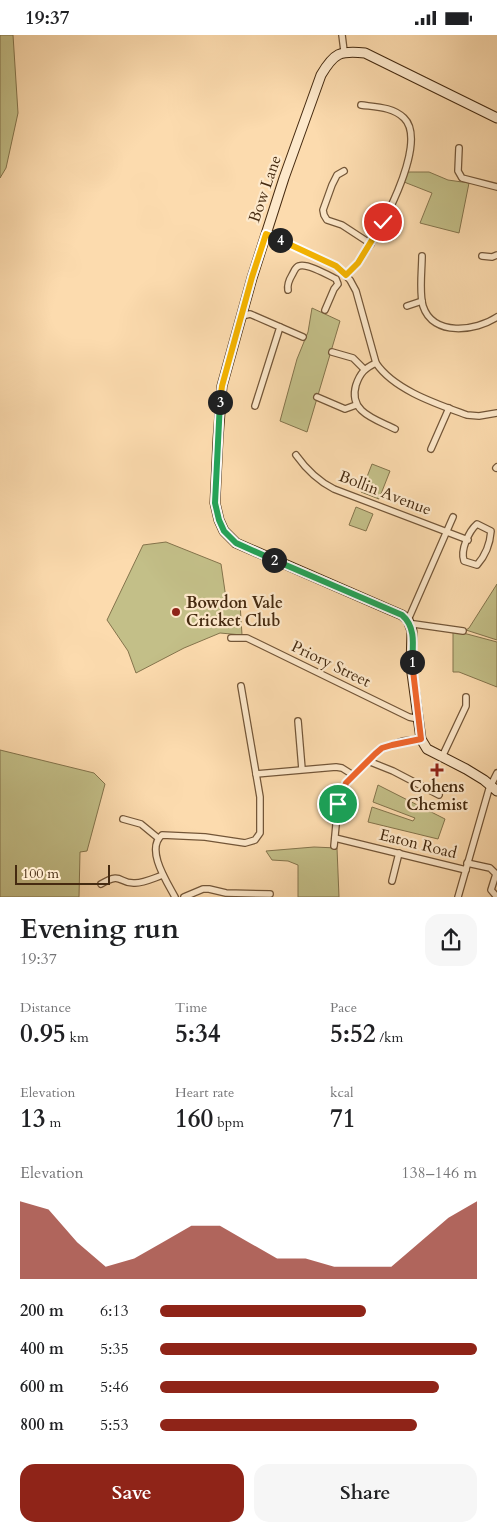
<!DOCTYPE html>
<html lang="en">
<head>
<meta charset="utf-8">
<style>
	:root { --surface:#fff; --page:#f6f6f6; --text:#202124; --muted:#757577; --accent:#8f2418 }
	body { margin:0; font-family:Cardo,serif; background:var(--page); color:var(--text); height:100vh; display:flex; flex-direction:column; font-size:19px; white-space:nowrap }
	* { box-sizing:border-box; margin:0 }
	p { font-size:16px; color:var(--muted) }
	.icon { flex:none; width:28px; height:28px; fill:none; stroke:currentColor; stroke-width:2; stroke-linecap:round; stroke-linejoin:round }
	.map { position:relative; height:862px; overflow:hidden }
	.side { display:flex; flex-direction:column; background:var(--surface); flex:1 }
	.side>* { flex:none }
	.scale { position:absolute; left:15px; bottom:12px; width:95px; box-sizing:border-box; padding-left:5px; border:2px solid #452a10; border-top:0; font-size:14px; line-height:18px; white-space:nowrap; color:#452a10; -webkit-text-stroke:4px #fde8ca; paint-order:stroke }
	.pin { position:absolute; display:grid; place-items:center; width:42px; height:42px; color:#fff; margin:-21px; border:2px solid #fff; border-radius:50%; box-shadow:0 1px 5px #0007 }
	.km { position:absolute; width:25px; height:25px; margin:-12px; border-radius:50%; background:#222; color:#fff; font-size:14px; line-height:25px; text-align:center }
	.round { display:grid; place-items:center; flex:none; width:52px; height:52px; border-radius:15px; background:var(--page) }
	.overview { display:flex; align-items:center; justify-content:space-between; height:85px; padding:0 20px }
	h1 { font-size:28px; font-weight:800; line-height:38px }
	.stats { display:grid; grid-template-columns:repeat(3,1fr); gap:8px; height:85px; padding:5px 20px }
	.stats div { display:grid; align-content:center }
	.stats b { font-size:25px; font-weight:800 }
	.stats small { font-size:14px; font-weight:400 }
	.stats p { font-size:14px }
	.chart { height:140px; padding:10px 20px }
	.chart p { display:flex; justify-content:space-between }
	.chart svg { width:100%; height:90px; margin-top:5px; fill:var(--accent); opacity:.7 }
	.cta { display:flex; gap:10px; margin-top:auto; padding:10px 20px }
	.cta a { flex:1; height:58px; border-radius:15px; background:var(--accent); color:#fff; font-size:20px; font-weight:800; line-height:58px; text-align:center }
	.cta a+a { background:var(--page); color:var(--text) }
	ul { padding:0 20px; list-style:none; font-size:16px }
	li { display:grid; grid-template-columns:80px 60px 1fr; align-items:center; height:38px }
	li i { height:12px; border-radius:6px; background:var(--accent) }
	.status { display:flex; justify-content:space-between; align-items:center; height:35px; padding:0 25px; background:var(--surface); direction:ltr }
	.status svg { height:14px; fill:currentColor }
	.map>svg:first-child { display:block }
	.green { fill:#c3bf88; stroke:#84744c }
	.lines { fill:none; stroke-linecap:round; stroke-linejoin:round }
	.street-casing { stroke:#735638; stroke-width:8 }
	.secondary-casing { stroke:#452a10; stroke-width:11 }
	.street { stroke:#fde8ca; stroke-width:5.5 }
	.secondary { stroke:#fde8ca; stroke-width:9 }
	.split-1-casing { stroke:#fff; stroke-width:10 }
	.split-2-casing { stroke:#fff; stroke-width:10 }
	.split-3-casing { stroke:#fff; stroke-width:10 }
	.split-4-casing { stroke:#fff; stroke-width:10 }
	.split-5-casing { stroke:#fff; stroke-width:10 }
	.split-1 { stroke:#f0652b; stroke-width:6 }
	.split-2 { stroke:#22a559; stroke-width:6 }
	.split-3 { stroke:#22a559; stroke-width:6 }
	.split-4 { stroke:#f5b400; stroke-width:6 }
	.split-5 { stroke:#f5b400; stroke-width:6 }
	.poi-dot { fill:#8f2418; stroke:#fde8ca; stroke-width:2 }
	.labels { text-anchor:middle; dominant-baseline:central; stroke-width:4.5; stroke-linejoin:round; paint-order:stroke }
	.street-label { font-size:16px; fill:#452a10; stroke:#fde8ca }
	.poi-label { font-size:16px; font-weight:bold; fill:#452a10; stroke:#fde8ca; text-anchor:start }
</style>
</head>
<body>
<div class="status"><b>19:37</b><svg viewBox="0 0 49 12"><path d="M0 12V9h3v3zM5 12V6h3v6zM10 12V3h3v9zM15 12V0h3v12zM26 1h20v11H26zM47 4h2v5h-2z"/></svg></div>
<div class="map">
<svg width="497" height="862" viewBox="0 0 497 862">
	<rect width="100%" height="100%" fill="#fcdbae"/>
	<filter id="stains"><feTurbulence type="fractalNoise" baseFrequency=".004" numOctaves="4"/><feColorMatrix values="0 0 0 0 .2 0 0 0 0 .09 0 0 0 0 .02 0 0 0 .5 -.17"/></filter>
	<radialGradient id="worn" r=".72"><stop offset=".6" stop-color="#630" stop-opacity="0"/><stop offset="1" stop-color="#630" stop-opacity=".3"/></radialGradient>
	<g class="green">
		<polygon points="0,0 13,0 18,78 6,133 0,143"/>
		<polygon points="408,137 429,137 448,145 469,148 459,198 420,188 432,158 404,147"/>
		<polygon points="312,273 340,286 307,397 280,386 297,324 308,297"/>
		<polygon points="372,429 390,436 379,464 361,457"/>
		<polygon points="356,472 373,479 366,496 349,490"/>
		<polygon points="166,507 221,529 227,570 240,568 242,600 220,598 184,613 136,638 128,616 107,585 143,510"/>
		<polygon points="497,549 497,605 466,595 469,593"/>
		<polygon points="453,597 467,599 497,607 497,652 459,637 453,637"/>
		<polygon points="0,715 94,738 105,749 87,816 80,817 79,862 0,862"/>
		<polygon points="378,750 445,784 438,804 368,787 372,772 413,786 415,783 373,767"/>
		<polygon points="314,812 337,813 339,862 298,862 298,830 288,826 272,825 266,816"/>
	</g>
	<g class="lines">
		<defs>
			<g id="street">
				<polyline points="342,0 344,16"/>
				<polyline points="459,113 458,136 462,143 497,152"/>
				<polyline points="344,136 337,140 332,150 323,175 324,180 327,185 342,190 371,209"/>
				<path d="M266 199 336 231 350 245 356 256 376 328C394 355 437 369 467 380L479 381 497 378"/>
				<path d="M422 221C422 235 419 258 423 271 433 302 476 296 497 282"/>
				<polyline points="482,221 492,222 497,220"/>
				<path d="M346 240C351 236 355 231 359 226 377 203 430 108 404 83 393 72 376 72 361 70"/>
				<path d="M288 255C287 249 289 245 292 240 294 237 295 232 299 231 307 228 328 240 336 244L338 249 334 254 325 275"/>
				<polyline points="407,271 422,266"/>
				<polyline points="242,281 250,279 280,292 255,371"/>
				<polyline points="280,292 303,302"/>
				<polyline points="332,317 353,323 364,334"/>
				<path d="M376 328C365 333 360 338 356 350 348 377 375 384 395 394"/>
				<polyline points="317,362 345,374 356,370"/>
				<polyline points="431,414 449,373"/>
				<path d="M296 420C306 434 318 446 334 454L468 505"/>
				<polyline points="496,433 497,432"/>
				<path d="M477 489 491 496C490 509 486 520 477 530L464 526C460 515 469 496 477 489Z"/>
				<polyline points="408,585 453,482"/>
				<polyline points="410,590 414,589 463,596"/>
				<polyline points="231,603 247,603 409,682 418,684"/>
				<polyline points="298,686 302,734"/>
				<polyline points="442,722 466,671 466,662"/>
				<polyline points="368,726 393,736 439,760"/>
				<polyline points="256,739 336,732 342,733 353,740"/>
				<polyline points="123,784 141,789 158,803"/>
				<polyline points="335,803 466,835"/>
				<polyline points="334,811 338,769 346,748 382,713 403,706 421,704"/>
				<polyline points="467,828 490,833 496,839 491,855 497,862"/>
				<polyline points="392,846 399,818"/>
				<path d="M101 849C123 836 118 849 135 848 144 848 154 843 163 840"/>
				<path d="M175 862C167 847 145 814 162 800L205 802 245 808 255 805 260 798V762L241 651"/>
				<polyline points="184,862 203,854 209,854 226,858 270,859"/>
				<polyline points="458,862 489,754 497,738"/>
			</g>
			<path id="secondary" d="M497 83 365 18C340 15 334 18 321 40L284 143 252 243 222 351 218 404 215 468 219 485 224 496 236 508 388 574 402 580 408 585 412 596 411 631 421 704 427 714 466 734 484 745 497 756"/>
		</defs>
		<use href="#street" class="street-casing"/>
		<use href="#secondary" class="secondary-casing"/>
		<use href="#street" class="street"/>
		<use href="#secondary" class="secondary"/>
	</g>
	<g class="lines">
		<defs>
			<polyline id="split-1" points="338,769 346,748 375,719 382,713 392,710 421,704 412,627"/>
			<path id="split-2" d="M274 525 402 580C416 592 413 610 412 627"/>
			<polyline id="split-3" points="220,367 215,468 219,485 224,496 236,508 274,525"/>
			<polyline id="split-4" points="220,367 222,351 252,242 266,199 280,205"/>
			<polyline id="split-5" points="280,205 336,231 346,240 358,228 383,187"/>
		</defs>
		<use href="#split-1" class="split-1-casing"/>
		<use href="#split-2" class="split-2-casing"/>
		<use href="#split-3" class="split-3-casing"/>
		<use href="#split-4" class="split-4-casing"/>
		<use href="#split-5" class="split-5-casing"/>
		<use href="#split-1" class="split-1"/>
		<use href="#split-2" class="split-2"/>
		<use href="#split-3" class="split-3"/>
		<use href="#split-4" class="split-4"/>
		<use href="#split-5" class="split-5"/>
	</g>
	<g class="poi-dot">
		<circle cx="176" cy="577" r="5"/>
		<path d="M434.5 727.5h5v5h5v5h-5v5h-5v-5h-5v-5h5z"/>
	</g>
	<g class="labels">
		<g class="street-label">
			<text transform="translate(265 154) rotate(-71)">Bow Lane</text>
			<text transform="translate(385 458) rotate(21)">Bollin Avenue</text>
			<text transform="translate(331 629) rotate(26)">Priory Street</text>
			<text transform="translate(418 809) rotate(14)">Eaton Road</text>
		</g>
		<g class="poi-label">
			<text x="186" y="568">Bowdon Vale<tspan x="186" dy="18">Cricket Club</tspan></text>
			<text x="437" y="752" text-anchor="middle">Cohens<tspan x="437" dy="18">Chemist</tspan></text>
		</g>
	</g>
	<rect width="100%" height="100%" filter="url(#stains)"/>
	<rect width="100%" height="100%" fill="url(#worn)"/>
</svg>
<div class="scale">100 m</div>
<div class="pin" style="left:338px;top:769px;background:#1e9e55"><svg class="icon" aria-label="arrive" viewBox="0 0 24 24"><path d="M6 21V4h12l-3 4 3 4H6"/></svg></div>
<div class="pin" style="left:383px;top:187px;background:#d93025"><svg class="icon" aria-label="check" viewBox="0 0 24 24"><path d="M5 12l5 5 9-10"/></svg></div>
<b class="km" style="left:412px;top:627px">1</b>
<b class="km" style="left:274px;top:525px">2</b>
<b class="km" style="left:220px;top:367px">3</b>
<b class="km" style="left:280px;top:205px">4</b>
</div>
<section class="side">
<div class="overview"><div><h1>Evening run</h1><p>19:37</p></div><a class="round"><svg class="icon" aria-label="share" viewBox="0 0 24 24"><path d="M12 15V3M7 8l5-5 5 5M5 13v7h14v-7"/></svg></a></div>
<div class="stats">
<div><p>Distance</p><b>0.95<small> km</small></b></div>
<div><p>Time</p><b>5:34</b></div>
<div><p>Pace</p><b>5:52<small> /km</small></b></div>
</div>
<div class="stats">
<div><p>Elevation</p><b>13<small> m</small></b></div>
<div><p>Heart rate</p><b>160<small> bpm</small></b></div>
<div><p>kcal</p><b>71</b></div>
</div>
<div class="chart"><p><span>Elevation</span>138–146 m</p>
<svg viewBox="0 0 160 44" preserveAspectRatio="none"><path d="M0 44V6L10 10L20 26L30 38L40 34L50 26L60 18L70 18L80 26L90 34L100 34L110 38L120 38L130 38L140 26L150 14L160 6V44z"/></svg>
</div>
<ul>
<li><b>200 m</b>6:13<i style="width:65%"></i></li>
<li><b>400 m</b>5:35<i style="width:100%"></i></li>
<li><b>600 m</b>5:46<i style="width:88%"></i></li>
<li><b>800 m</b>5:53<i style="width:81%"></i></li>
</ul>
<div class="cta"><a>Save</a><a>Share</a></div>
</section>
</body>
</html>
